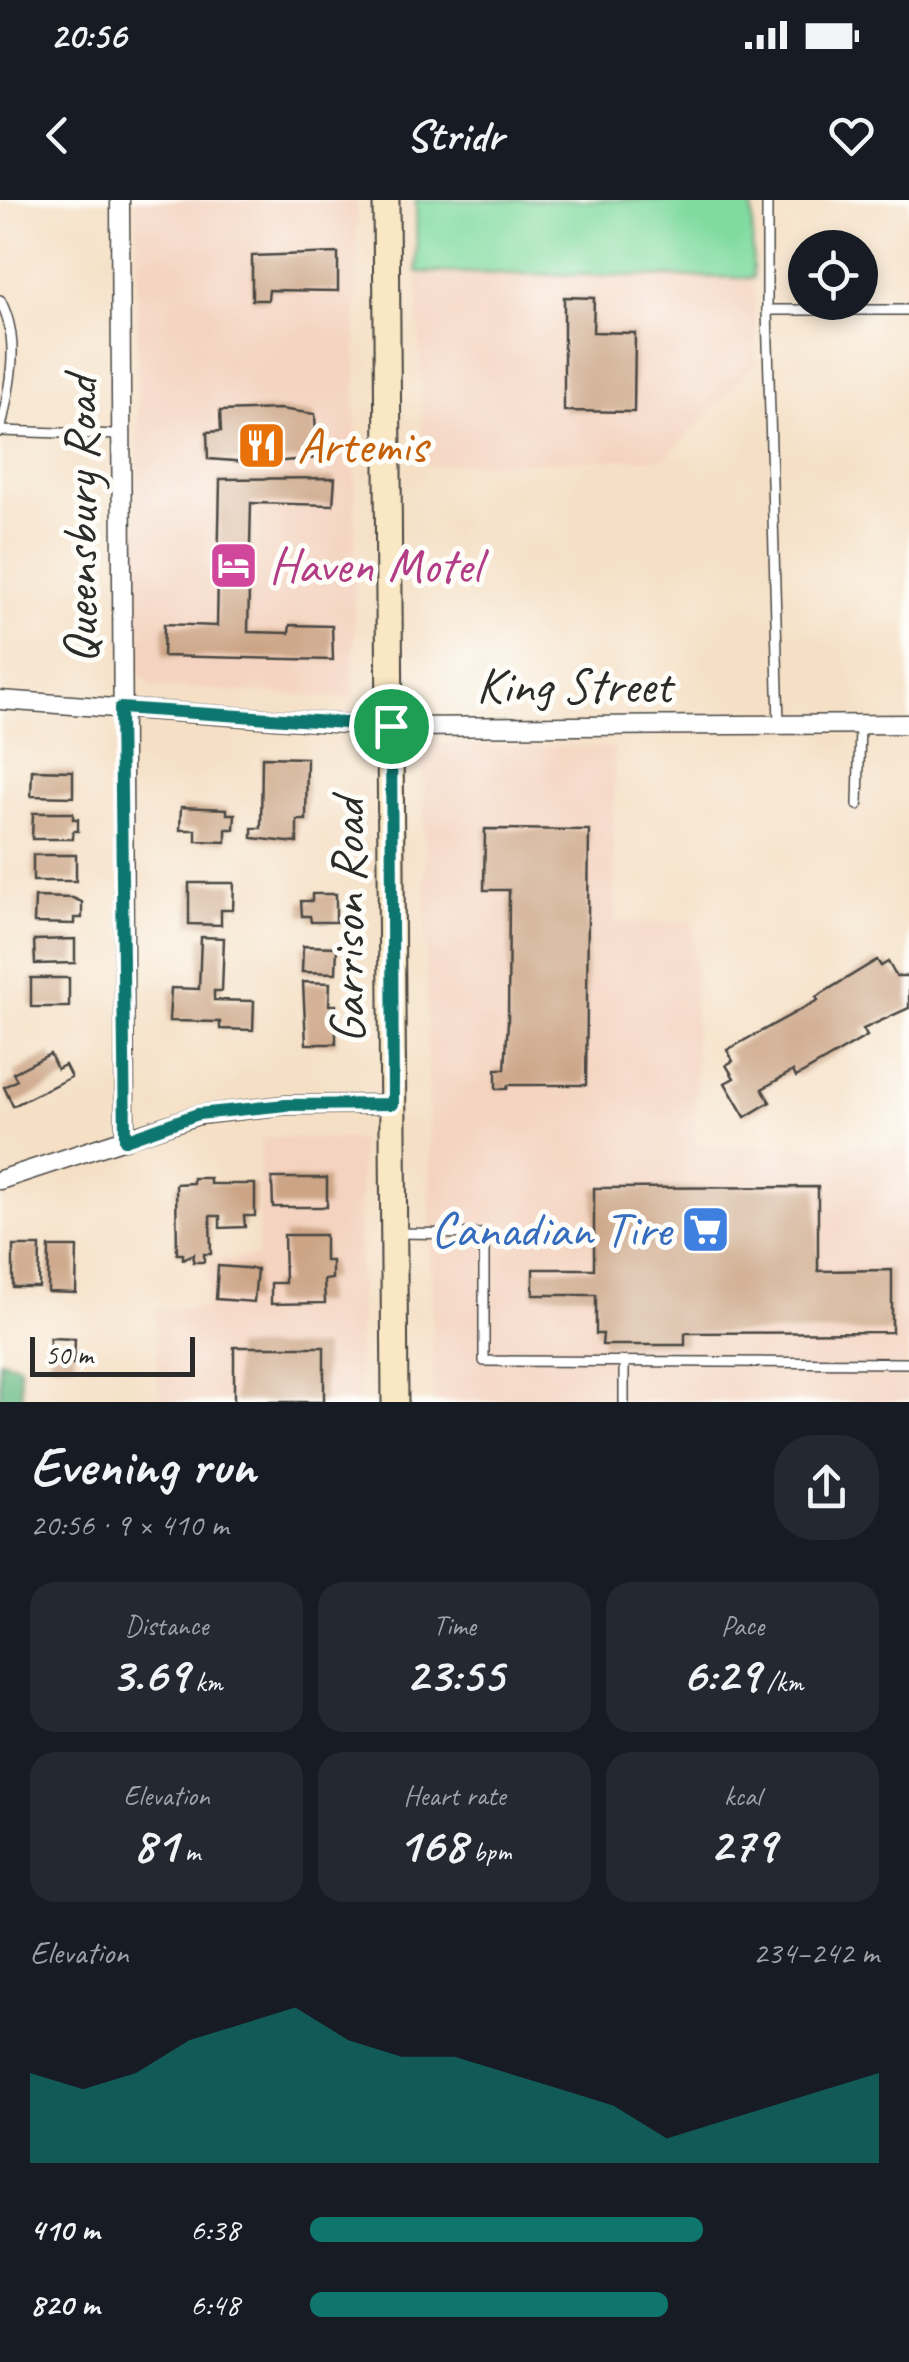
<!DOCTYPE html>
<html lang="en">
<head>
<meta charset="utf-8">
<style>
	:root { --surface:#171b24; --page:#242831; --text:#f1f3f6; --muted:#9ea1a6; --accent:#0f766e }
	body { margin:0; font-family:Caveat,sans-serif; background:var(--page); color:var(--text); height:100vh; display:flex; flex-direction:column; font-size:38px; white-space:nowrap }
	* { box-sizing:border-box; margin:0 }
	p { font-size:32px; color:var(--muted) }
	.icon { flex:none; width:55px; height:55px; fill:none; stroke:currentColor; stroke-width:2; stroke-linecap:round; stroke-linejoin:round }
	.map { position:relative; height:1202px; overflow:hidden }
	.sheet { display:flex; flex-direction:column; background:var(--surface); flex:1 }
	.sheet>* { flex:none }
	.controls { position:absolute; left:788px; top:30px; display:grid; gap:20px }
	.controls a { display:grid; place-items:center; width:90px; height:90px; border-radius:50%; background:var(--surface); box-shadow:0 5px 15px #0003; font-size:50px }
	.scale { position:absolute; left:30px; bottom:25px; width:165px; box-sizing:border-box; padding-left:10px; border:5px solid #2b2b2b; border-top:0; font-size:28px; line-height:35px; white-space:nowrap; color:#2b2b2b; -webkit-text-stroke:8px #fdfcf7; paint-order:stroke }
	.pin { position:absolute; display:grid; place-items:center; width:85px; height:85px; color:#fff; margin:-42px; border:5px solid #fff; border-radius:50%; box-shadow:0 2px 10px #0007 }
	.round { display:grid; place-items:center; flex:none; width:105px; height:105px; border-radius:40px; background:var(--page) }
	.summary { display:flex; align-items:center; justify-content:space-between; height:170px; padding:0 30px }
	h1 { font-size:55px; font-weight:800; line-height:75px }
	.figures { display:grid; grid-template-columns:repeat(3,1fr); gap:15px; height:170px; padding:10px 30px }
	.figures div { display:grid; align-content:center; border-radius:25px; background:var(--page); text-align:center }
	.figures b { font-size:50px; font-weight:800 }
	.figures small { font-size:28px; font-weight:400 }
	.figures p { font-size:28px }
	.chart { height:280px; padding:20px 30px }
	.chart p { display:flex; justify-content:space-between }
	.chart svg { width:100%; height:180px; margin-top:10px; fill:var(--accent); opacity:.7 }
	ul { padding:0 30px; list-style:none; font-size:32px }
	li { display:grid; grid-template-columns:160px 120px 1fr; align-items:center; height:75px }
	li i { height:25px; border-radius:12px; background:var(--accent) }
	.status { display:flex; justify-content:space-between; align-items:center; height:70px; padding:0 50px; background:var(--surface); direction:ltr }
	.status svg { height:28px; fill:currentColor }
	header { display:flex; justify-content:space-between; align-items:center; height:130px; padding:0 30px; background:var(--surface); font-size:45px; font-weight:800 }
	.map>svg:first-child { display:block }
	.built { fill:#f4d3c0 }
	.green { fill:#81dba0; stroke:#568366; stroke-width:2.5 }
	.forest { fill:#68bb86; stroke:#4a7358; stroke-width:2.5 }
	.building { fill:#cca586 }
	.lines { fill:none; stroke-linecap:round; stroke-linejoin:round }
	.lane-casing { stroke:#494642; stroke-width:12 }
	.street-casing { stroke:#494642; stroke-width:21 }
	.secondary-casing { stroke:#494642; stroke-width:29 }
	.lane { stroke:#fff; stroke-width:9 }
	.street { stroke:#fff; stroke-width:18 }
	.secondary { stroke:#fae7c3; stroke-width:25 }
	.route-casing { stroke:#fff; stroke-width:20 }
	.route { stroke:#0f766e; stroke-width:12 }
	.labels { text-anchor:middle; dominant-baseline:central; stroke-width:10; stroke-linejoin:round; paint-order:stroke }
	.food-label { font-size:50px; fill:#c56008; stroke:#fdfcf7; text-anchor:start }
	.street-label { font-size:50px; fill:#2b2b2b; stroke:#fdfcf7 }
	.hotel-label { font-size:50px; fill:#b23c85; stroke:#fdfcf7; text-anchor:start }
	.shop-label { font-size:50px; fill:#366cbe; stroke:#fdfcf7; text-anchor:end }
</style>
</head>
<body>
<div class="status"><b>20:56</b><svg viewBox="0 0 49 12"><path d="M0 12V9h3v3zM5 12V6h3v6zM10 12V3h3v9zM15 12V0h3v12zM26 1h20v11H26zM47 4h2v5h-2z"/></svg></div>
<header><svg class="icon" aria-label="back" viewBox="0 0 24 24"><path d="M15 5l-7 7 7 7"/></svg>Stridr<svg class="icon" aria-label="heart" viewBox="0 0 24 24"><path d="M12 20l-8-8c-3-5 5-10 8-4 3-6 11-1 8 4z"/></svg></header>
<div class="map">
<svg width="909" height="1202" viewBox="0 0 909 1202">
	<rect width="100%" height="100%" fill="#fdfcf7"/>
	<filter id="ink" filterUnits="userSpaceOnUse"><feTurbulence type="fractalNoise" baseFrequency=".01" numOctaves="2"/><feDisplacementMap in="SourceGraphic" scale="20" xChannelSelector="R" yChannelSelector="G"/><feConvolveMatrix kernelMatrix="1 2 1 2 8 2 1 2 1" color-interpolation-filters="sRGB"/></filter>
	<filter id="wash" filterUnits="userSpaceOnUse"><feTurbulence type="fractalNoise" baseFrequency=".0048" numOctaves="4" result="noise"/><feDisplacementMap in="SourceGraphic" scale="40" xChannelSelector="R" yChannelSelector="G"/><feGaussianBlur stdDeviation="2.25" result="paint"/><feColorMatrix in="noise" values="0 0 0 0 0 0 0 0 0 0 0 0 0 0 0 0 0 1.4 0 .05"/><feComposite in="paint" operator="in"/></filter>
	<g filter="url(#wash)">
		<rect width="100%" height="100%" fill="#f5e0c6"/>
		<g class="built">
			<polygon points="136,0 357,0 354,499 152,486 131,465 138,272"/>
			<polygon points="417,72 753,78 757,163 666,258 424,265"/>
			<polygon points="423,544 614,547 615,722 694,722 696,946 909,947 909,1202 433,1202"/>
			<polygon points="261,937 360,939 359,1202 159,1202 155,1110 207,1108 209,1060 258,1057"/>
		</g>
		<polygon class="green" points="416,0 752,0 753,78 417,72"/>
		<polygon class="forest" points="0,1160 19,1165 22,1202 0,1202"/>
		<g id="blocks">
			<g class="building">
				<polygon points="338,53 338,91 269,90 268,100 252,100 252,56"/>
				<polygon points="564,97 594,98 593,132 635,133 634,212 564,211"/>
				<polygon points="280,209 315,214 317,258 261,263 208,259 207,232 221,231 220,211"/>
				<polygon points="335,278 333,305 251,303 248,432 289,433 290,425 332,426 333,460 163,456 164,424 217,426 220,279"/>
				<polygon points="262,557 307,558 306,620 297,620 297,643 252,638 252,628 261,628"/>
				<polygon points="32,570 73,571 73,597 31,596"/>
				<polygon points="181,607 227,609 227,614 235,614 234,629 226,629 226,642 196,641 196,630 180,630"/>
				<polygon points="33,613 73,613 73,619 78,619 78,631 73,631 73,639 32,639"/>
				<polygon points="485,629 589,630 586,885 508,885 507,889 496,889 496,869 505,869 508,821 509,690 484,690"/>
				<rect x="33" y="655" width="43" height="26"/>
				<polygon points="189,683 234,683 233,710 221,710 221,725 189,724"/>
				<polygon points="312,694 336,694 336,722 311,722 310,716 302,716 301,701 312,701"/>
				<polygon points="35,697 73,698 82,702 82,718 74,718 74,724 34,723"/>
				<polygon points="201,737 224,738 222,791 214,791 214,800 254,801 253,830 220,829 220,822 169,821 171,788 199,789"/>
				<polygon points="75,739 75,763 35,764 34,740"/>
				<polygon points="303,746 337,747 336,773 302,772"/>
				<polygon points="877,760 881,766 888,762 896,776 909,776 909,808 863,829 867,836 796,877 793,871 762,889 770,902 745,917 725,883 734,878 726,865 733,861 727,850 818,800 816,797"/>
				<rect x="31" y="778" width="38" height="29"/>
				<polygon points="303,782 330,783 329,805 336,805 336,844 306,844"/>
				<polygon points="50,854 57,869 65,865 71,877 13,906 4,887 17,880 13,873"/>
				<polygon points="193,978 210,978 210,984 255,984 255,1016 244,1016 245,1027 220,1028 220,1016 210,1016 211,1054 204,1054 204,1062 193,1062 194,1054 183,1059 183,1054 177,1054 176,984 193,983"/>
				<polygon points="272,978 327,978 327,1007 273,1007"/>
				<polygon points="818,987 818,1071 892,1070 892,1132 685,1133 685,1145 602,1145 603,1134 596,1134 596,1095 533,1095 533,1069 594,1069 594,988"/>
				<polygon points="284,1035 325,1035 325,1061 332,1061 332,1079 324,1080 325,1103 271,1104 271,1083 285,1083"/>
				<polygon points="13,1046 40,1046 39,1087 13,1087"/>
				<polygon points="49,1047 77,1047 76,1093 48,1092"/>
				<polygon points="218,1066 257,1069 254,1102 216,1099"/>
				<polygon points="50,1138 75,1139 74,1164 50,1164"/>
				<rect x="234" y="1147" width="90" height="55"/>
			</g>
		</g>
	</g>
	<g filter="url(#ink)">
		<use href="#blocks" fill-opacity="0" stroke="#494642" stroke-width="2.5"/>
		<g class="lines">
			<defs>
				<g id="lane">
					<polyline points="767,0 767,110"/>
					<path d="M0 100C22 141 9 189 0 232"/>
					<polyline points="1,231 120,235"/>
					<polyline points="779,524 767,110 909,110"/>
					<polyline points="858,605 860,523"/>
					<polyline points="394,1033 484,1034 484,1161 909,1163"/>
					<polyline points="624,1202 624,1162"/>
				</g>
				<g id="street">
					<polyline points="120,0 125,940"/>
					<polyline points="0,500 391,527 909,524"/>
					<polyline points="0,980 198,915 286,905 393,904"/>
				</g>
				<polyline id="secondary" points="386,0 395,1202"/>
			</defs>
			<use href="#lane" class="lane-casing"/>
			<use href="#street" class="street-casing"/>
			<use href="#secondary" class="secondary-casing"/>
			<use href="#lane" class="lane"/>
			<use href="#street" class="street"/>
			<use href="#secondary" class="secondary"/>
		</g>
	</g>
	<g class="lines" filter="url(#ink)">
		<defs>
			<polygon id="route" points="120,508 391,526 393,904 286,905 198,914 125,940"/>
		</defs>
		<use href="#route" class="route-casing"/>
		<use href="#route" class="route"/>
	</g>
	<defs>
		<symbol id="restaurant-square" viewBox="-11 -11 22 22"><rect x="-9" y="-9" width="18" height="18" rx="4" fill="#e8710a" stroke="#fdfcf7"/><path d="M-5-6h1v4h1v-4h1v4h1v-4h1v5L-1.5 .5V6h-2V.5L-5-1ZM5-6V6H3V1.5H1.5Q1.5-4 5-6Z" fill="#fff"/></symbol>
		<symbol id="hotel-square" viewBox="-11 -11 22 22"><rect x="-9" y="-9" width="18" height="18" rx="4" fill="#d1479c" stroke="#fdfcf7"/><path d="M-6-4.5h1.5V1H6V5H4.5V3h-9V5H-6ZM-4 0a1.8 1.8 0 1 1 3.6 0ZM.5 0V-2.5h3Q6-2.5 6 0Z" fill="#fff"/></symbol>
		<symbol id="supermarket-square" viewBox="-11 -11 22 22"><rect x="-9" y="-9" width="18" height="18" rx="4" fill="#3f7fe0" stroke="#fdfcf7"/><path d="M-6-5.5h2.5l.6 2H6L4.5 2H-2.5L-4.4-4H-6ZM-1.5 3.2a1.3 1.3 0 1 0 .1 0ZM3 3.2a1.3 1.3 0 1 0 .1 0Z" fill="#fff"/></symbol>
	</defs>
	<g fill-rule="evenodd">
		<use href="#restaurant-square" x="234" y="218" width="55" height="55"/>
		<use href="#hotel-square" x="206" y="338" width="55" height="55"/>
		<use href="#supermarket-square" x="678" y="1002" width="55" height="55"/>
	</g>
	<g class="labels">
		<g class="food-label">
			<text x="297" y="245">Artemis</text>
		</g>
		<g class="street-label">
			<text transform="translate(80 320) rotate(-90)">Queensbury Road</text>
			<text x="574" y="485">King Street</text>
			<text transform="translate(347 721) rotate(-90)">Garrison Road</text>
		</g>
		<g class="hotel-label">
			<text x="269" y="365">Haven Motel</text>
		</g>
		<g class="shop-label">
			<text x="671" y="1029">Canadian Tire</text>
		</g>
	</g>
</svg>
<div class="controls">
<a><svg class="icon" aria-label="locate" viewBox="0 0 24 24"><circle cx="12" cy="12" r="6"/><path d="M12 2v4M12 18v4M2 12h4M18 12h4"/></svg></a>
</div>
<div class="scale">50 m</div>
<div class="pin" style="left:391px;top:526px;background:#1e9e55"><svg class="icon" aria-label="arrive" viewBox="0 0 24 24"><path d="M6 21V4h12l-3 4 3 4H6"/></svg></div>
</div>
<section class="sheet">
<div class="summary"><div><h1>Evening run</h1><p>20:56 · 9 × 410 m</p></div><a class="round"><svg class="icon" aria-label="share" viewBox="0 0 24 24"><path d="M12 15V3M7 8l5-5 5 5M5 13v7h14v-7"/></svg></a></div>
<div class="figures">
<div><p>Distance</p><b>3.69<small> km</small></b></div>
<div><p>Time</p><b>23:55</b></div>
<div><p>Pace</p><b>6:29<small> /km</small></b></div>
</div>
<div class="figures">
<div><p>Elevation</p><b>81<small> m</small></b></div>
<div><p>Heart rate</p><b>168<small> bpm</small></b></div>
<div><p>kcal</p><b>279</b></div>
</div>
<div class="chart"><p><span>Elevation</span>234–242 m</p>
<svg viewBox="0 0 160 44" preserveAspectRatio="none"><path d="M0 44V22L10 26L20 22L30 14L40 10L50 6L60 14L70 18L80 18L90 22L100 26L110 30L120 38L130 34L140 30L150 26L160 22V44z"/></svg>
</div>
<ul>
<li><b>410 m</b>6:38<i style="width:69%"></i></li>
<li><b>820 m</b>6:48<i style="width:63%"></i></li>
</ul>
</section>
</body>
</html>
